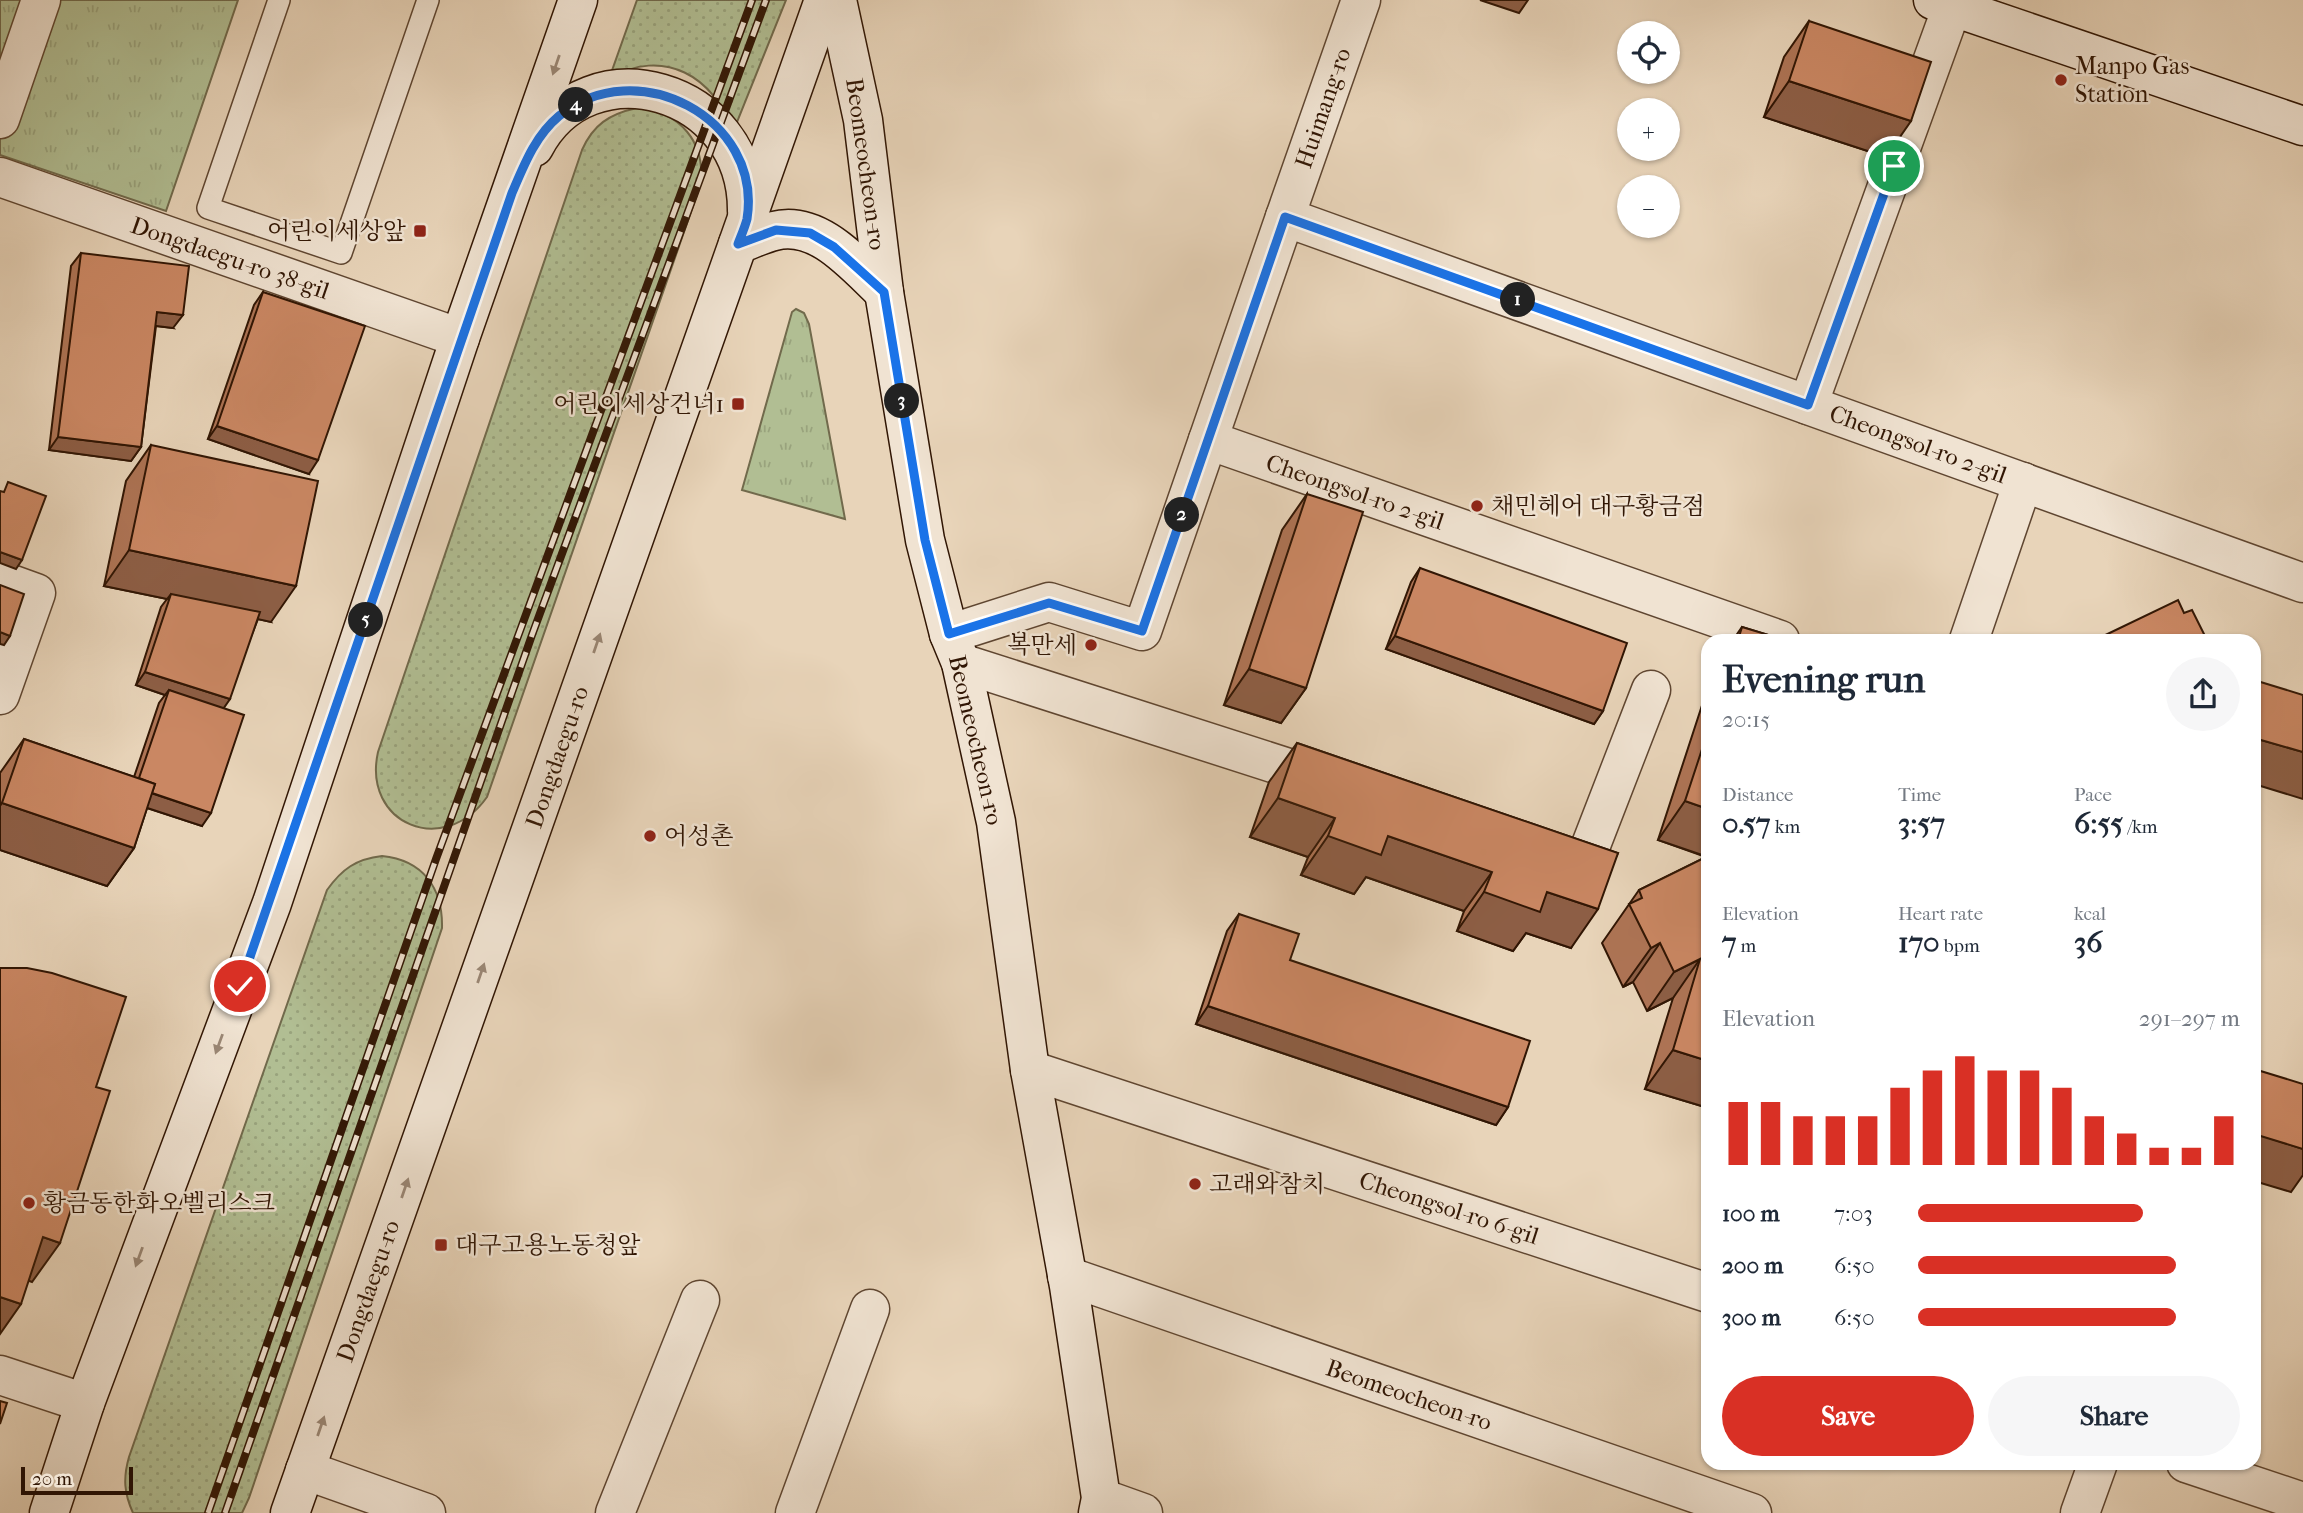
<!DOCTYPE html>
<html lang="en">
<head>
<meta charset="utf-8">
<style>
	:root { --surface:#fff; --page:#f6f6f7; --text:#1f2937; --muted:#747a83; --accent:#d93025 }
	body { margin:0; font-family:"IM FELL French Canon","Noto Serif KR",serif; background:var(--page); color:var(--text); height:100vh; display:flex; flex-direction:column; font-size:26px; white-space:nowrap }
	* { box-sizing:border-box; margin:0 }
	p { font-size:23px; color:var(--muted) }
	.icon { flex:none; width:38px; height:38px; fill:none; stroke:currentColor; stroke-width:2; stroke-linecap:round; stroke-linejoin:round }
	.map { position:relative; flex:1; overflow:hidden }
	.details { position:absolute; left:1701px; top:634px; width:560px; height:836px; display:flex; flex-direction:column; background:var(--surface); border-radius:21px; box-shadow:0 2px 5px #0004 }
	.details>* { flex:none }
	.buttons { position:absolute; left:1617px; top:21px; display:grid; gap:14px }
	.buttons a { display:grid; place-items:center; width:63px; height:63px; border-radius:50%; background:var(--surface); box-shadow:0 2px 5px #0004; font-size:35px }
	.scale { position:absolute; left:21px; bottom:18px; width:112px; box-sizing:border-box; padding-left:7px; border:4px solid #311604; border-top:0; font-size:19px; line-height:24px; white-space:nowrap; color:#311604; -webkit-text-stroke:5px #f0e3d2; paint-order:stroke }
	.pin { position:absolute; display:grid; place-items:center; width:60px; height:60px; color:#fff; margin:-30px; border:4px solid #fff; border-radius:50%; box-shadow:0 2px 7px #0007 }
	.km { position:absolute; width:35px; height:35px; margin:-18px; border-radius:50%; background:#222; color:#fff; font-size:19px; line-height:35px; text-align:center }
	.round { display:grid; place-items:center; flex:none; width:74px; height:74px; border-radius:37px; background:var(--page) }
	.overview { display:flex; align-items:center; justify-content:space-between; height:119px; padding:0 21px }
	h1 { font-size:38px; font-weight:700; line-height:52px }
	.figures { display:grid; grid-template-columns:repeat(3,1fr); gap:10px; height:119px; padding:7px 21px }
	.figures div { display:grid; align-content:center }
	.figures b { font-size:30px; font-weight:700 }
	.figures small { font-size:19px; font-weight:400 }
	.figures p { font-size:19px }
	.chart { height:196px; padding:14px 21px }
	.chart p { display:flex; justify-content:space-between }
	.chart svg { width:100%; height:126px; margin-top:7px; stroke:var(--accent); stroke-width:6 }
	.primary-button { display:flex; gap:14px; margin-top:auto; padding:14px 21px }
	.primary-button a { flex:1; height:80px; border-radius:42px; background:var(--accent); color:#fff; font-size:28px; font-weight:700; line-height:80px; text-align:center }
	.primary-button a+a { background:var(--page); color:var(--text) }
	ul { padding:0 21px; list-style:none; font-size:23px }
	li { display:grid; grid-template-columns:112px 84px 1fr; align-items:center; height:52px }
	li i { height:18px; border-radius:9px; background:var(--accent) }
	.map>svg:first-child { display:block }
	.grass { fill:url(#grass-tufts); stroke:#716a4c; stroke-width:2 }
	.garden { fill:url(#garden-dots); stroke:#716a4c; stroke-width:2 }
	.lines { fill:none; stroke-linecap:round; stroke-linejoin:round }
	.lane-casing { stroke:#5f4631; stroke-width:24 }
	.street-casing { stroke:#5f4631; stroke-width:41 }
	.secondary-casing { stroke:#311604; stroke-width:41 }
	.lane { stroke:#f0e3d2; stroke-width:21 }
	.street { stroke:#f0e3d2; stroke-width:38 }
	.secondary { stroke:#f0e3d2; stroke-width:38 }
	.rail-casing { stroke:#311604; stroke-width:8 }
	.rail { stroke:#f0e3d2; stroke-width:5; stroke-dasharray:16; stroke-linecap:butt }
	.wall { fill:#ae7455; stroke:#311604; stroke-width:2 }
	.shaded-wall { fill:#8d5e45; stroke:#311604; stroke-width:2 }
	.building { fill:#ca8763; stroke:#311604; stroke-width:2 }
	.oneway { fill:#9a8775 }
	.route-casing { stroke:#fff; stroke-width:14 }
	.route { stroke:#1a73e8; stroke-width:9 }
	.poi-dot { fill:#8f2418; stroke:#f0e3d2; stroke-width:2.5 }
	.labels { text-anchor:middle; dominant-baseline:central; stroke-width:5; stroke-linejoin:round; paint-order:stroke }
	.poi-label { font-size:24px; fill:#311604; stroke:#f0e3d2; text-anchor:start }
	.street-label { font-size:24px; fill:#311604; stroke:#f0e3d2 }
</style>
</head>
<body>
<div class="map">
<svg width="2303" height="1513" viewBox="0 0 2303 1513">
	<defs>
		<pattern id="grass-tufts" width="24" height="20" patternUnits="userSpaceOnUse" patternTransform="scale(1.75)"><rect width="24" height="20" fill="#b1be93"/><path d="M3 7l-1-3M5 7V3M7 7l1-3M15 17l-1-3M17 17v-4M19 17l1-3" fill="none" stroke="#99a37d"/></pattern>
		<pattern id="garden-dots" width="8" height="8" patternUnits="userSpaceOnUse" patternTransform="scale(1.75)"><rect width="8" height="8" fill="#b1be93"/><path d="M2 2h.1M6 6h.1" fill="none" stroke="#99a37d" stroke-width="1.8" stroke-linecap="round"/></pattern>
	</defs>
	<rect width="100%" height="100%" fill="#e8d4b9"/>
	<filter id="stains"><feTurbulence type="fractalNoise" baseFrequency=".00286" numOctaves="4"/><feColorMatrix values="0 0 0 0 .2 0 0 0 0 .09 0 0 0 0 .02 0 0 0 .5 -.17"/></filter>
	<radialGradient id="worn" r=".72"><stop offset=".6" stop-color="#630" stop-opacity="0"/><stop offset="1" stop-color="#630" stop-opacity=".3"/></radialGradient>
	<g class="grass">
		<polygon points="0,0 238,0 166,211 0,155"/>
		<polygon points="796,309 804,313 809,324 845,519 742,490 792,312"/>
	</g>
	<g class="garden">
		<path d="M637 0H786L733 132C715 77 663 46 609 79Z"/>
		<path d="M637 108C680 111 707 143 700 186L487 797C444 858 362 824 378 752L582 150C593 125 609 114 637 108Z"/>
		<path d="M382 856C423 860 443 888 442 928L249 1498 242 1513H133C124 1493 123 1478 129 1457L327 890C342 869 356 859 382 856Z"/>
	</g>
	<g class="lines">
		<defs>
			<polyline id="lane" points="279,0 208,208 341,253 428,0"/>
			<g id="street">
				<polyline points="0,119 41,0"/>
				<polyline points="0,177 460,338"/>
				<polyline points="1285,217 1361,0"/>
				<polyline points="1808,405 1952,7"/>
				<polyline points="1208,440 1780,640"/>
				<polyline points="0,580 36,593 0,695"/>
				<polyline points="949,634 1049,602 1142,631 1285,217 2303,583"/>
				<polyline points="1969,640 2023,482"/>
				<polyline points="961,663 1329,781"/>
				<polyline points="1553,853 1584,863 1651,690"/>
				<polyline points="1030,1070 1708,1293"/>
				<polyline points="1067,1276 1752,1513"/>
				<polyline points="0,1375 85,1403"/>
				<polyline points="2186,1463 2303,1502"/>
				<polyline points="305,1470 426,1513"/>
				<polyline points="1101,1498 1143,1513"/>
				<polyline points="615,1513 700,1300"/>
				<polyline points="795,1513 870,1309"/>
				<polyline points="2080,1513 2098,1463"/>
			</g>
			<g id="secondary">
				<polyline points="837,0 863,120 884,292 925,540 949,634 961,663 996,822 1030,1070 1069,1286 1101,1498 1098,1513"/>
				<polyline points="1933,0 2303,126"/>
				<path d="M534 147C588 43 748 87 747 211"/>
				<path d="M738 244C750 240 762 234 774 231 818 219 856 266 884 292"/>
				<polyline points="49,1513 85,1403 272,903 460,338 578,0"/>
				<polyline points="290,1513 824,0"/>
			</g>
		</defs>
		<use href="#lane" class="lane-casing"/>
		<use href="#street" class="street-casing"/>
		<use href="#secondary" class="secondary-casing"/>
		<use href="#lane" class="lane"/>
		<use href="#street" class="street"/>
		<use href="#secondary" class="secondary"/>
		<defs>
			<g id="rail">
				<polyline points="208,1513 436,859 752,0"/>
				<polyline points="225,1513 532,635 766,0"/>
			</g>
		</defs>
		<use href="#rail" class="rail-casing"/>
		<use href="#rail" class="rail"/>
	</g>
	<g class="wall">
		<polygon points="1809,21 1886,157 1764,117 1784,57"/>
		<polygon points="81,253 173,328 156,326 141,447 131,461 49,450 71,266"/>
		<polygon points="263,292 309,474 208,439 254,305"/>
		<polygon points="151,445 271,622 258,619 223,708 202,826 147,808 134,848 107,886 0,850 0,773 24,739 134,777 159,703 165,695 136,685 161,607 167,599 104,586 126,481"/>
		<polygon points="1307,494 1306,688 1281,723 1224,705 1282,530"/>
		<polygon points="1420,568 1603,711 1594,724 1386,649 1411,582"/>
		<polygon points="1742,627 1785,640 1733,640"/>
		<polygon points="1708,687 1708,1102 1705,1107 1645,1089 1673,998 1647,1011 1633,982 1623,987 1602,943 1639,890 1706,857 1658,840"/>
		<polygon points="1297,743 1618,853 1571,948 1526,933 1513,951 1457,931 1464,911 1366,877 1354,894 1301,875 1308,857 1250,837 1269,782"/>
		<polygon points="1239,914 1290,960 1508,1107 1496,1125 1196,1024 1227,931"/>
	</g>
	<g class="shaded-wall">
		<polygon points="1480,0 1528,0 1519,13"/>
		<polygon points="1789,81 1911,121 1886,157 1764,117"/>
		<polygon points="157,312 183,315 173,328 148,325"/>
		<polygon points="217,426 318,460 309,474 208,439"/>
		<polygon points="58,437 141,447 131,461 49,450"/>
		<polygon points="129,550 296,586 271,622 169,600 171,594 167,599 104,586"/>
		<polygon points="0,552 22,560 16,569 0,563"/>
		<polygon points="0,632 10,636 4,645 0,644"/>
		<polygon points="1395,636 1603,711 1594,724 1386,649"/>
		<polygon points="1249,669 1306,688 1281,723 1224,705"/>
		<polygon points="145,672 230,699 221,712 169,690 165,695 136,685"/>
		<polygon points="2254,738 2303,752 2303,799 2254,784"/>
		<polygon points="136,788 211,813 202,826 126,801"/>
		<polygon points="1278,798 1335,818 1308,857 1250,837"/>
		<polygon points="1685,801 1708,809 1708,857 1658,840"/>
		<polygon points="2,803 134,848 107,886 0,850 0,806"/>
		<polygon points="1328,836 1388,836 1492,872 1464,911 1366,877 1354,894 1301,875"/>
		<polygon points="1484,892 1547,892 1598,909 1571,948 1526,933 1513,951 1457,931"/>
		<polygon points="1660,943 1633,982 1623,987 1651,948"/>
		<polygon points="1700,959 1673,998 1647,1011 1674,972"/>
		<polygon points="1208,1006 1508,1107 1496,1125 1196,1024"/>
		<polygon points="1673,1050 1708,1061 1708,1102 1705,1107 1645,1089"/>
		<polygon points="2254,1133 2303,1149 2303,1175 2291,1192 2254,1181"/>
		<polygon points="43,1237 60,1243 32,1282 16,1276"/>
		<polygon points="0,1297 21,1304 0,1334"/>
	</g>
	<g class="building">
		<polygon points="1809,21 1931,62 1911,121 1789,81"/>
		<polygon points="81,253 189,266 183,315 157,312 141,447 58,437"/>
		<polygon points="263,292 365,326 318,460 217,426"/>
		<polygon points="151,445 318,481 296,586 129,550"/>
		<polygon points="8,482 46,496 22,560 0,552 0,491 4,492"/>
		<polygon points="1307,494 1363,512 1306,688 1249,669"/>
		<polygon points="1420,568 1627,643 1603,711 1395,636"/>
		<polygon points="0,585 24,594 10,636 0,632"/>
		<polygon points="171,594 260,612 230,699 145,672"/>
		<polygon points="2178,600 2184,613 2192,610 2207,640 2095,640"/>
		<polygon points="1742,627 1785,640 1738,640"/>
		<polygon points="2254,680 2303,695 2303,752 2254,738"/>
		<polygon points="169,690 244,715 211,813 152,793 155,784 139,778"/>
		<polygon points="1708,731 1708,809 1685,801"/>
		<polygon points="24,739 155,784 134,848 2,803"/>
		<polygon points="1297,743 1618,853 1598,909 1547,892 1540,912 1484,892 1492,872 1388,836 1381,855 1328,836 1335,818 1278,798"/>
		<polygon points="1708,856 1708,1061 1673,1050 1700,959 1674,972 1660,943 1651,948 1629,904 1642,898 1639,890"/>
		<polygon points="1239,914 1299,934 1290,960 1530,1041 1508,1107 1208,1006"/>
		<polygon points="0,968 27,968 52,973 126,997 96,1087 110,1091 60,1243 43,1237 21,1304 0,1297"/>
		<polygon points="2254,1069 2303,1084 2303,1149 2254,1134"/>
		<polygon points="0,1401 7,1403 0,1424"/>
	</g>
	<defs><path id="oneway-solid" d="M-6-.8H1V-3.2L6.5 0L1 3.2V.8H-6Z" transform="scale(1.75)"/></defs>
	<g class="oneway">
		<use href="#oneway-solid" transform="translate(556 65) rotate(109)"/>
		<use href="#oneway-solid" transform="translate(597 643) rotate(-71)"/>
		<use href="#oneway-solid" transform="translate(481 973) rotate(-71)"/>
		<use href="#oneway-solid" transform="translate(219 1044) rotate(110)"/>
		<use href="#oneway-solid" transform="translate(405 1188) rotate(-71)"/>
		<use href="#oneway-solid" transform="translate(139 1257) rotate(110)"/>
		<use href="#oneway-solid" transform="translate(321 1426) rotate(-71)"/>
	</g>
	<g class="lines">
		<defs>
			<path id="route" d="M240 986 512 193C524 165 535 136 559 116 636 52 763 118 747 219 745 227 741 236 738 244L776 230 810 233 834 247 884 292 925 540 949 634 1049 603 1142 631 1285 217 1808 405 1894 166"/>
		</defs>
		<use href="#route" class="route-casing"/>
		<use href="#route" class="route"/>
	</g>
	<g class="poi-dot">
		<circle cx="2061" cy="80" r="7"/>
		<rect x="413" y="224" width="14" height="14" rx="3.5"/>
		<rect x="731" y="397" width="14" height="14" rx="3.5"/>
		<circle cx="1477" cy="506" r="7"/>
		<circle cx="1091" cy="645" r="7"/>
		<circle cx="650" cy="836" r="7"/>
		<circle cx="1195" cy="1184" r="7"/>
		<circle cx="29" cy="1203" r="7"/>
		<rect x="434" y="1238" width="14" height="14" rx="3.5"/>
	</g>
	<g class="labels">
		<g class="poi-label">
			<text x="2075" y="66">Manpo Gas<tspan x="2075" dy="28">Station</tspan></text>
			<text x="406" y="231" text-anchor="end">어린이세상앞</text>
			<text x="724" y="404" text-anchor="end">어린이세상건너1</text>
			<text x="1491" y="506">채민헤어 대구황금점</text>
			<text x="1077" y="645" text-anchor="end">복만세</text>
			<text x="664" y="836">어성촌</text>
			<text x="1209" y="1184">고래와참치</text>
			<text x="43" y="1203">황금동한화오벨리스크</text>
			<text x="455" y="1245">대구고용노동청앞</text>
		</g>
		<g class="street-label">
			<text transform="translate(1323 108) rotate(-71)">Huimang-ro</text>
			<text transform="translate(866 164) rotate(82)">Beomeocheon-ro</text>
			<text transform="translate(230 258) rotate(19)">Dongdaegu-ro 38-gil</text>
			<text transform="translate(1918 444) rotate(20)">Cheongsol-ro 2-gil</text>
			<text transform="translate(1355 492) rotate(19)">Cheongsol-ro 2-gil</text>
			<text transform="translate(976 740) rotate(77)">Beomeocheon-ro</text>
			<text transform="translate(557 757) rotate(-71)">Dongdaegu-ro</text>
			<text transform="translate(1449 1208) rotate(18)">Cheongsol-ro 6-gil</text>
			<text transform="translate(368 1291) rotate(-71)">Dongdaegu-ro</text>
			<text transform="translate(1409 1395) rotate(19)">Beomeocheon-ro</text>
		</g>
	</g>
	<rect width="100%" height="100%" filter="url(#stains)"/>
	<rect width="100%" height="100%" fill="url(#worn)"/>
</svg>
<div class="buttons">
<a><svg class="icon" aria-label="locate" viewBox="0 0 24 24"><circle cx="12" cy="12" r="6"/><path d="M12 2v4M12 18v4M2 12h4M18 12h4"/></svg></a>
<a>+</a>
<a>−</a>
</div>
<div class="scale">20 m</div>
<div class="pin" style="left:1894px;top:166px;background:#1e9e55"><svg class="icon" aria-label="arrive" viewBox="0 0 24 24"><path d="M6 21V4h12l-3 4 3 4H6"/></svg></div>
<div class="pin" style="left:240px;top:986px;background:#d93025"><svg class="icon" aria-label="check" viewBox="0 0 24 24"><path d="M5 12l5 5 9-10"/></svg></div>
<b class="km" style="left:1518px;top:300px">1</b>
<b class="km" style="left:1182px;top:515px">2</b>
<b class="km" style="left:902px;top:401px">3</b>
<b class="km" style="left:576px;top:105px">4</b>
<b class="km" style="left:366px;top:620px">5</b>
<section class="details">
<div class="overview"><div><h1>Evening run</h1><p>20:15</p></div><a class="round"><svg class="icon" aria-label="share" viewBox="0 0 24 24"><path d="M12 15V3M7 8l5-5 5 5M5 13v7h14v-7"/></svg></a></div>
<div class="figures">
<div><p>Distance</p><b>0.57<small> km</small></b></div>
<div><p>Time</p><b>3:57</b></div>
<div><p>Pace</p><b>6:55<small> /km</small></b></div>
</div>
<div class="figures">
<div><p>Elevation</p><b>7<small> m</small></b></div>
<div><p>Heart rate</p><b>170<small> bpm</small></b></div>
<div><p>kcal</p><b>36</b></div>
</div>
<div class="chart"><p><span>Elevation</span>291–297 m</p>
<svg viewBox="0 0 160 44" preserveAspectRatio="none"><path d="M5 44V22M15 44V22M25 44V27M35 44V27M45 44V27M55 44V17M65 44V11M75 44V6M85 44V11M95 44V11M105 44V17M115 44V27M125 44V33M135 44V38M145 44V38M155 44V27"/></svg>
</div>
<ul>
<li><b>100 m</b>7:03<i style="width:70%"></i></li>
<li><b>200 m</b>6:50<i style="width:80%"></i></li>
<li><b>300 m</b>6:50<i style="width:80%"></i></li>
</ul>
<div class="primary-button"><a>Save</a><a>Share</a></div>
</section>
</div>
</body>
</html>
